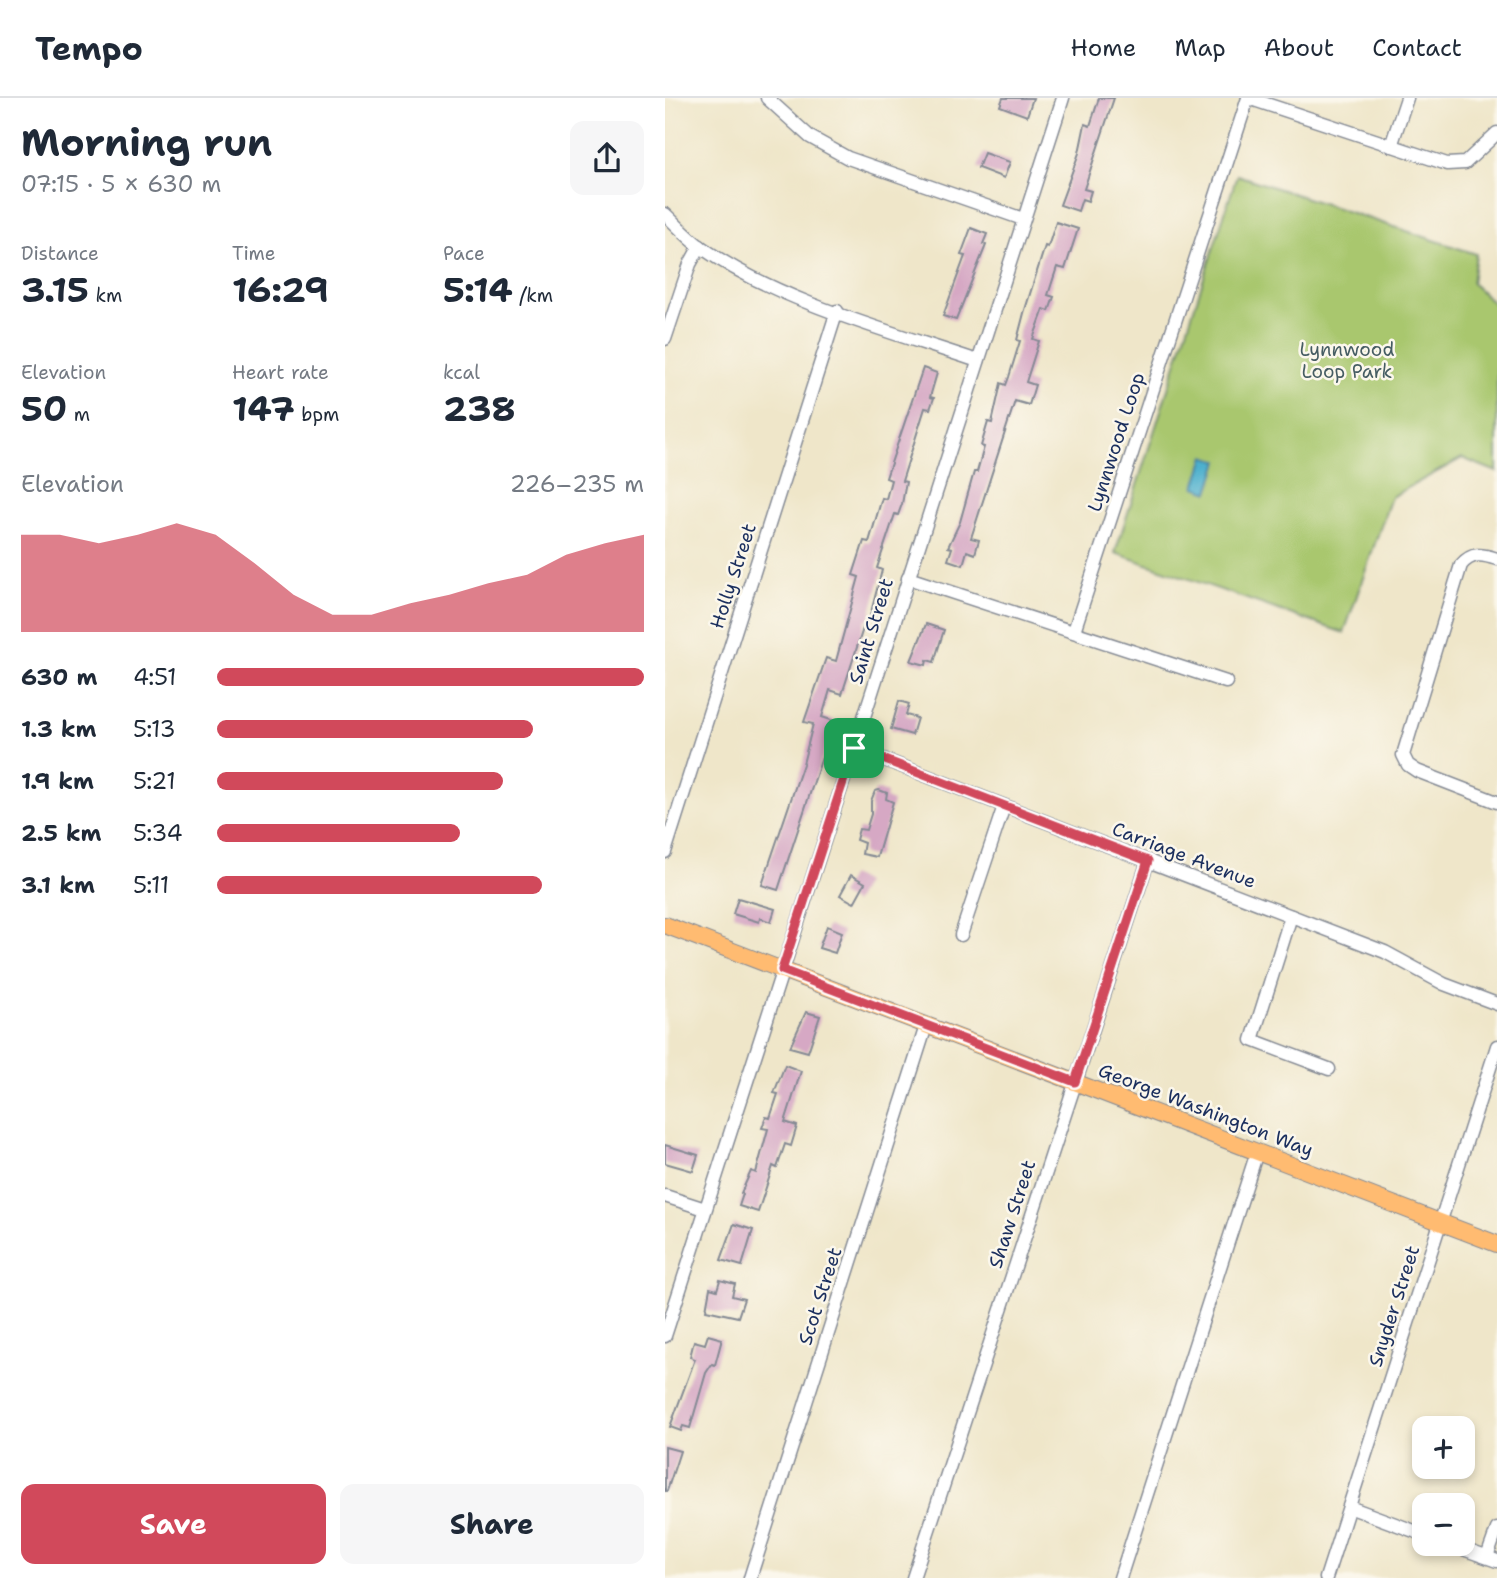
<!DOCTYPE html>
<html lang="en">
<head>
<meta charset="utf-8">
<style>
	:root { --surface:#fff; --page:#f6f6f7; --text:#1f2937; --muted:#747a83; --line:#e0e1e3; --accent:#d1495b }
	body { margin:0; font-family:"Shantell Sans",sans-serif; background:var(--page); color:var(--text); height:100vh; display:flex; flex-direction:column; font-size:26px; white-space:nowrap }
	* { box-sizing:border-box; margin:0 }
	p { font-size:23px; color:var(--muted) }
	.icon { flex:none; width:38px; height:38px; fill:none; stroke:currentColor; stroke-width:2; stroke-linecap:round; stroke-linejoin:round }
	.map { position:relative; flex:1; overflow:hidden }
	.details { display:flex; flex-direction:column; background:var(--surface); width:665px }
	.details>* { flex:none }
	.controls { position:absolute; left:747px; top:1318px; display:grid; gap:14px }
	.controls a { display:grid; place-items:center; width:63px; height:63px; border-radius:14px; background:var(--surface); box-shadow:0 4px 10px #0003; font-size:35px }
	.pin { position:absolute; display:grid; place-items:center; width:60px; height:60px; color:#fff; margin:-30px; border-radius:14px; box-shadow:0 4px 10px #0006 }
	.round { display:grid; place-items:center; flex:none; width:74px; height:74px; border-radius:14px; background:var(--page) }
	.head { display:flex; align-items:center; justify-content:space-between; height:119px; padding:0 21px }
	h1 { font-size:38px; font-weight:700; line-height:52px }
	.stats { display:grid; grid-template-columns:repeat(3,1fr); gap:10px; height:119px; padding:7px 21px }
	.stats div { display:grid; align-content:center }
	.stats b { font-size:35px; font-weight:700 }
	.stats small { font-size:19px; font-weight:400 }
	.stats p { font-size:19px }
	.chart { height:196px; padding:14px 21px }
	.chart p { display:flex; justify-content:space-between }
	.chart svg { width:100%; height:126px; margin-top:7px; fill:var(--accent); opacity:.7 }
	.cta { display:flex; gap:14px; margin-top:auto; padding:14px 21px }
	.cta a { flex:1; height:80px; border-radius:14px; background:var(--accent); color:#fff; font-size:28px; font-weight:700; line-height:80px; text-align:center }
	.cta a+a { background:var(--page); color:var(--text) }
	ul { padding:0 21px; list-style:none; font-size:23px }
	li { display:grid; grid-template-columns:112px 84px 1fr; align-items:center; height:52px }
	li i { height:18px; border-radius:9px; background:var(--accent) }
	header { display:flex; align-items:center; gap:42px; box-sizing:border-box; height:98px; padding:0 35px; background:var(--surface); border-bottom:2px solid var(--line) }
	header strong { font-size:33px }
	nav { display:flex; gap:38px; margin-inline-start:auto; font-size:24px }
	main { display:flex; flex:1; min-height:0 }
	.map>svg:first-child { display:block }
	.green { fill:#a9c76e; stroke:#627b66; stroke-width:2 }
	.water { fill:#4eb0cd; stroke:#347096; stroke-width:2 }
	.building { fill:#d6a8c4 }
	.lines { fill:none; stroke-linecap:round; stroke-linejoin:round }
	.minor-casing { stroke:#858a94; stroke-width:15 }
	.major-casing { stroke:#858a94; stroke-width:18 }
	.minor { stroke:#fff; stroke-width:12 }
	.major { stroke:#ffbb71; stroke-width:16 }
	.route-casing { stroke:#fff; stroke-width:14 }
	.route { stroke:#d1495b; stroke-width:9 }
	.labels { text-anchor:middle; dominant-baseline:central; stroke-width:5; stroke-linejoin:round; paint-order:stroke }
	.park-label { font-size:19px; fill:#465d63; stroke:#fbf7ec }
	.street-label { font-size:19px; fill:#1b2f5e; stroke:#fbf7ec }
</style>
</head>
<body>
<header>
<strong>Tempo</strong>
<nav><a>Home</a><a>Map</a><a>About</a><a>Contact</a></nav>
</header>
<main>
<section class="details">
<div class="head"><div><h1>Morning run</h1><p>07:15 · 5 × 630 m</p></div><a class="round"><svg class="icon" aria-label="share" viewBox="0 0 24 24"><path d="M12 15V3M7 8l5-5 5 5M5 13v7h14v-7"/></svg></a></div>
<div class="stats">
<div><p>Distance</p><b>3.15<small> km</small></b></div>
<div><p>Time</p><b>16:29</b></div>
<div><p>Pace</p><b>5:14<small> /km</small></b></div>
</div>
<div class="stats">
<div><p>Elevation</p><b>50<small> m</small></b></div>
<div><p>Heart rate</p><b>147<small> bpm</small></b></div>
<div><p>kcal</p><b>238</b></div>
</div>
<div class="chart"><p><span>Elevation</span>226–235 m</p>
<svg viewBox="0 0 160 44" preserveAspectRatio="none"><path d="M0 44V10L10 10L20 13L30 10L40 6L50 10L60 20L70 31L80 38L90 38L100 34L110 31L120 27L130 24L140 17L150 13L160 10V44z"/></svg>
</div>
<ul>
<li><b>630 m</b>4:51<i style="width:100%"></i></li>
<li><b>1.3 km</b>5:13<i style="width:74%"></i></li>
<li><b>1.9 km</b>5:21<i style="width:67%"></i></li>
<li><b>2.5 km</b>5:34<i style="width:57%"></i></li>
<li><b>3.1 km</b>5:11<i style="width:76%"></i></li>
</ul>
<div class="cta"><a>Save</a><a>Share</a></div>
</section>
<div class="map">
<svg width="832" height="1480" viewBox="0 0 832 1480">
	<rect width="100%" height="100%" fill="#fbf7ec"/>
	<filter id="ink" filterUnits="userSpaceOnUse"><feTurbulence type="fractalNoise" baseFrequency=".0143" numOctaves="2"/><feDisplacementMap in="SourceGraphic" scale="14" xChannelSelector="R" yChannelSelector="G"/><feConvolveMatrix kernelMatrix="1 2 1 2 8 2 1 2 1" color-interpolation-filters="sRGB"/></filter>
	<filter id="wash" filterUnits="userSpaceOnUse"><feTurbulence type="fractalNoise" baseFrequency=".00686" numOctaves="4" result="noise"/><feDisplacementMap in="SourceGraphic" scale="28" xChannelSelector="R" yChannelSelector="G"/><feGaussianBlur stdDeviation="1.57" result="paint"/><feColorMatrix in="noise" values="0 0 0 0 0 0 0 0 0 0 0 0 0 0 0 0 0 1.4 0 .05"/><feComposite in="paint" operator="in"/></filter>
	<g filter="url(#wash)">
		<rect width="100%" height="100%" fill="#efe6c9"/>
		<polygon class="green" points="572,77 811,156 807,185 832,208 832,374 797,360 726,399 679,535 450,455"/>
		<polygon class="water" points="540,358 554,363 544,394 530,389"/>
		<g id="blocks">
			<g class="building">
				<polygon points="338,0 368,0 362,18 335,8"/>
				<polygon points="434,0 449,0 419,91 426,93 423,103 417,101 413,113 395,107 414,55 420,26 425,28"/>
				<polygon points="319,55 345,64 339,80 313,70"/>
				<polygon points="391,124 413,131 400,171 392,169 383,197 389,199 384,213 379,211 368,241 374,243 361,284 370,287 364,307 350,303 306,440 314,442 310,456 302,453 298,467 283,462 287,450 283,449 295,424 309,374 312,374 319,349 316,348 323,324 327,325 336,285 341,287 344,279 355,243 352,242 359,215 380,148 383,149"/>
				<polygon points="306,130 322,136 318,146 321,147 291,222 278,218 300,158 296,157"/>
				<polygon points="258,270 272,275 265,299 269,300 265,311 260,310 237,383 241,384 237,406 233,417 230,416 212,470 217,472 204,522 201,521 177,596 165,592 157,619 169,623 113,792 97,787 138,666 148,626 139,624 161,560 171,563 194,479 188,477 199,443 204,444 217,400 221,401 226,382 221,380"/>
				<polygon points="261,526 279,532 269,564 262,562 261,567 246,563"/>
				<polygon points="234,603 244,606 241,617 252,620 247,637 226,631"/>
				<polygon points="214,692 222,695 221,701 228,704 212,759 197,756 199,745 191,742 194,731 201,732 206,716 206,703 210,693"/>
				<polygon points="186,777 200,785 189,805 175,797"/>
				<polygon points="73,800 110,811 106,824 95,820 94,824 68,816"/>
				<polygon points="162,828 177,834 170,855 154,850"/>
				<polygon points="141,914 155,918 143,954 125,949"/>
				<polygon points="120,967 136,973 120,1024 132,1028 126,1048 120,1046 112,1070 108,1068 93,1114 74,1108 78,1096 76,1095 86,1073 91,1075 103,1031 97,1030 101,1019 105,1020 113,996 109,995"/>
				<polygon points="0,1047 33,1057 28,1073 0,1065"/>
				<polygon points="69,1126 88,1132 77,1168 56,1162"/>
				<polygon points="55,1182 70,1186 67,1198 79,1201 73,1219 41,1212 45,1190 52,1192"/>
				<polygon points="43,1237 57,1241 50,1267 47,1266 41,1275 25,1330 18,1328 16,1333 5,1329 30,1261 25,1259 29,1243 40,1246"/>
				<polygon points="0,1349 15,1353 2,1393 0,1393"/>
			</g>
		</g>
	</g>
	<g filter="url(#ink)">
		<use href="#blocks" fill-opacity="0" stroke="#858a94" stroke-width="2"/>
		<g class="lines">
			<defs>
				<g id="minor">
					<polyline points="102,0 145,39 183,60 358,121"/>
					<polyline points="583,0 782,66 800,65 832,35"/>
					<polyline points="726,48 742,0"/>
					<path d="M0 116C12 127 23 140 36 149 112 203 224 233 313 263"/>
					<polyline points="0,241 25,166 35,148"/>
					<path d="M832 461C817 456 807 454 796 467L738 657 743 667 752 673 832 704"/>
					<polyline points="243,480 561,584"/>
					<polyline points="409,533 583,0"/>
					<polyline points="189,650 720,854 779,886 832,906"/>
					<polyline points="0,754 172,213"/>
					<polyline points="626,818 587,942 664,971"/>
					<polyline points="296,837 339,708"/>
					<polyline points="0,1098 40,1111"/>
					<polyline points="0,1238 398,0"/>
					<polyline points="684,1409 760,1437"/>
					<polyline points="784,1446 832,1463"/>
					<polyline points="822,1459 832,1431"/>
					<polyline points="85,1480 261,928"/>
					<polyline points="248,1480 483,763"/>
					<polyline points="455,1480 592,1054"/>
					<polyline points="661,1480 832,948"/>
				</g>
				<polyline id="major" points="0,827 832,1146"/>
			</defs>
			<use href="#minor" class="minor-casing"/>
			<use href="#major" class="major-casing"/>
			<use href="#minor" class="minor"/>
			<use href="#major" class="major"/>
		</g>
	</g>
	<g class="lines" filter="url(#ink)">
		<defs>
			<polygon id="route" points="189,650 483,763 410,984 117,872"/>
		</defs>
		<use href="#route" class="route-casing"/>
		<use href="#route" class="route"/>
	</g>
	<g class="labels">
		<g class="park-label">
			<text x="682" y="251">Lynnwood<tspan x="682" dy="22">Loop Park</tspan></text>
		</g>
		<g class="street-label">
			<text transform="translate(451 344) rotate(-72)">Lynnwood Loop</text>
			<text transform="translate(68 478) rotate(-72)">Holly Street</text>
			<text transform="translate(206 533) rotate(-73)">Saint Street</text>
			<text transform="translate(519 757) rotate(21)">Carriage Avenue</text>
			<text transform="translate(541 1012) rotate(21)">George Washington Way</text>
			<text transform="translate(347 1116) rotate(-72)">Shaw Street</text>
			<text transform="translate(155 1198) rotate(-72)">Scot Street</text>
			<text transform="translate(729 1208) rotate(-72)">Snyder Street</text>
		</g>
	</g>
</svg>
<div class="controls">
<a>+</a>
<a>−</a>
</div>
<div class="pin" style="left:189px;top:650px;background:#1e9e55"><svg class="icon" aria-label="arrive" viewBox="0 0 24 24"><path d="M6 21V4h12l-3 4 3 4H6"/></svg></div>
</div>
</main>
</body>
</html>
